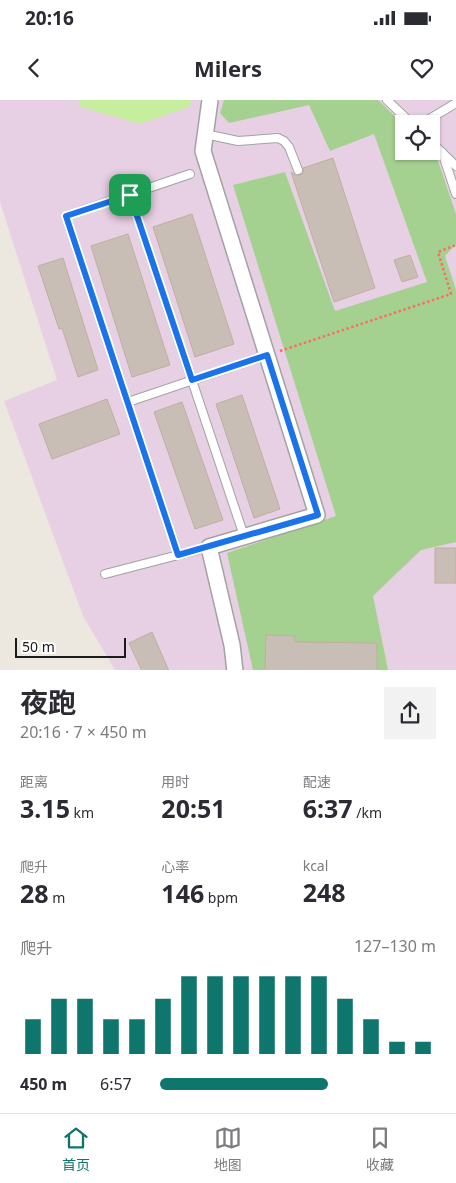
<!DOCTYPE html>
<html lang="zh">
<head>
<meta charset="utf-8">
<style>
	:root { --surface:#fff; --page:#f2f2f3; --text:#2b2b33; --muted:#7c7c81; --line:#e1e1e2; --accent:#0f766e }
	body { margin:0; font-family:"Noto Sans","Noto Sans SC",sans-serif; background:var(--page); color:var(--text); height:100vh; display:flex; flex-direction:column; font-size:19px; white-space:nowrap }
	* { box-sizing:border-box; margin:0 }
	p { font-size:16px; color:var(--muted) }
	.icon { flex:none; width:28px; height:28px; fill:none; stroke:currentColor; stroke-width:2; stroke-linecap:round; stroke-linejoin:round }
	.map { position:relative; height:570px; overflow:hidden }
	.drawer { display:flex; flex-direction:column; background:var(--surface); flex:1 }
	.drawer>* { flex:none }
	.buttons { position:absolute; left:395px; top:15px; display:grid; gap:10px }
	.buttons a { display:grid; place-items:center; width:45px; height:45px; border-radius:0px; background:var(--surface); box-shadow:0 1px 4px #0004; font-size:25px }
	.scale { position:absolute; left:15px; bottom:12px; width:111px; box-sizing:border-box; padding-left:5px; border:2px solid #1b1b1b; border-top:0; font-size:14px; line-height:18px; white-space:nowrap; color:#1b1b1b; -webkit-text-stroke:4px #fff; paint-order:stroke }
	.pin { position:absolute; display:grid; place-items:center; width:42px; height:42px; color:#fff; margin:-21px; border-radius:10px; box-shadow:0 2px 8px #0006 }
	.round { display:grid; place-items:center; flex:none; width:52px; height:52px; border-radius:0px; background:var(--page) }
	.headline { display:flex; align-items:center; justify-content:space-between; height:85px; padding:0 20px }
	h1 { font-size:28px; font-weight:700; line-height:38px }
	.metrics { display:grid; grid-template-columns:repeat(3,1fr); gap:8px; height:85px; padding:5px 20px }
	.metrics div { display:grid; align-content:center }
	.metrics b { font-size:25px; font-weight:700 }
	.metrics small { font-size:14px; font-weight:400 }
	.metrics p { font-size:14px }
	.chart { height:140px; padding:10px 20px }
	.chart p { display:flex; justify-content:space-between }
	.chart svg { width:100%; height:90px; margin-top:5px; stroke:var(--accent); stroke-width:6 }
	ul { padding:0 20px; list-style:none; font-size:16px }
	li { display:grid; grid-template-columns:80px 60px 1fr; align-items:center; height:38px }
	li i { height:12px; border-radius:6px; background:var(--accent) }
	.status { display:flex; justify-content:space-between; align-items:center; height:35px; padding:0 25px; background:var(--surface); direction:ltr }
	.status svg { height:14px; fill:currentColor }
	header { display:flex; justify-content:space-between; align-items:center; height:65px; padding:0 20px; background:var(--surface); font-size:22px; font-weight:700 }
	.dock { display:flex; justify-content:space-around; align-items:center; height:70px; border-top:1px solid var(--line); background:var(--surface); font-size:14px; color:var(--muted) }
	.dock a { display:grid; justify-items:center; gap:2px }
	.dock .on { color:var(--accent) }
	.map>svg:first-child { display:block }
	.industrial { fill:#e7d0e3; fill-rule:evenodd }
	.grass { fill:#c7ed9f }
	.forest { fill:#a4d090 }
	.building { fill:#c9beb5; stroke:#c0aea0 }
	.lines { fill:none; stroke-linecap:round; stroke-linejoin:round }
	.service-casing { stroke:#a2a2a2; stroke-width:10 }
	.minor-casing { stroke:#a2a2a2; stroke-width:18 }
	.path { stroke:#ff6d5e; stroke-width:2.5; stroke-dasharray:2.5 2.5; stroke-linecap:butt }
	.service { stroke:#fff; stroke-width:8 }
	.minor { stroke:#fff; stroke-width:15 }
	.route-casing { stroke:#fff; stroke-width:10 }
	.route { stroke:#1a73e8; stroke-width:6 }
</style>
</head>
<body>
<div class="status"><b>20:16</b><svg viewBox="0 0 49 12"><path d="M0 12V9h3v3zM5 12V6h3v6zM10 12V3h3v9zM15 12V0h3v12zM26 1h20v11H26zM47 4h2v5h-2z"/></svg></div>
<header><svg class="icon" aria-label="back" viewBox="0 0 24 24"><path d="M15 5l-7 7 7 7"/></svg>Milers<svg class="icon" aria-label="heart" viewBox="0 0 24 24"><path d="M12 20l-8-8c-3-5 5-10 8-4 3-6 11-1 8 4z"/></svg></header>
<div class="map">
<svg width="456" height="571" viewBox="0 0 456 571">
	<rect width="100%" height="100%" fill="#ede8df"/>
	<path class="industrial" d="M0 0H456V570H115L83 516 4 301 57 280 0 102ZM404 24H431V51H404Z"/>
	<polygon class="grass" points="78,0 192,0 189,7 140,24 81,7"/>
	<polygon class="forest" points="224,0 378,0 404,25 404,51 431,51 436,55 456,114 456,144 445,156 456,190 456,442 421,450 373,496 388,570 253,570 227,453 336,416 233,85 285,72 335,211 427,182 374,34 330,51 309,5 229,23 220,13"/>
	<g class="building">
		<polygon points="333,58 375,188 334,202 291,72 295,75 300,75 303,73 303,68"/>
		<polygon points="192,114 234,244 195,257 153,127"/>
		<polygon points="128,134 170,265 132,277 91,146"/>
		<polygon points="410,155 418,177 402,182 394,160"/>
		<polygon points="63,158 98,270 78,277 62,228 59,229 38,166"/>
		<polygon points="242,295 280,409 254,418 216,304"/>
		<polygon points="107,299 120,334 52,359 39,324"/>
		<polygon points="182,302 223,420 195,429 154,312"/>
		<rect x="435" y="448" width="21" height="35"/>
		<polygon points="152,532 169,571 142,571 129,543"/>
		<polygon points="266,535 295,536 295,542 377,543 377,571 265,571"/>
	</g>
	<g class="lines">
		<defs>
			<g id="service">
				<polyline points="387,0 412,24"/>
				<polyline points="421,24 456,3"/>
				<polyline points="205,34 238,41 278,38 284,41 289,47 298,70"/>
				<polyline points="431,42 456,66"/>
				<polyline points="442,52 456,94"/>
				<polyline points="130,95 244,436"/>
				<polyline points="128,302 267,255"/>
				<polyline points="178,455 66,116 190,74"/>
				<polyline points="105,474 209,447"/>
			</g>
			<polyline id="minor" points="210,0 203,51 317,415 209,447 232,545 235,571"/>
		</defs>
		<use href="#service" class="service-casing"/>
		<use href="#minor" class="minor-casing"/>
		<polyline class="path" points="280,251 451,194 438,152 456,145"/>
		<use href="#service" class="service"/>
		<use href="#minor" class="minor"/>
	</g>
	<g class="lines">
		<defs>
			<polygon id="route" points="130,95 192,280 267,255 318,415 178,455 66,116"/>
		</defs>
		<use href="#route" class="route-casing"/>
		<use href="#route" class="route"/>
	</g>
</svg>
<div class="buttons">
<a><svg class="icon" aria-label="locate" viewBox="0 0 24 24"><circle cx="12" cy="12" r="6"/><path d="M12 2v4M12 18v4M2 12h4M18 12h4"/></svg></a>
</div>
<div class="scale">50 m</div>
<div class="pin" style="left:130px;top:95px;background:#1e9e55"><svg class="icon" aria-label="arrive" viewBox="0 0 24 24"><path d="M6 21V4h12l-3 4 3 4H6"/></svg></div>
</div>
<section class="drawer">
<div class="headline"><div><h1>夜跑</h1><p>20:16 · 7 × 450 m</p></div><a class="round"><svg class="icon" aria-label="share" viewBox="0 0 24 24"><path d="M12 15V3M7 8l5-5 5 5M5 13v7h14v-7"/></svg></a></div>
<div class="metrics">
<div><p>距离</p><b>3.15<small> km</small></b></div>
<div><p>用时</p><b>20:51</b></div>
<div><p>配速</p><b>6:37<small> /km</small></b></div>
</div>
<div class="metrics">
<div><p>爬升</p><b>28<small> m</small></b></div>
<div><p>心率</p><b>146<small> bpm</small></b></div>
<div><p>kcal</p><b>248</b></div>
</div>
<div class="chart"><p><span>爬升</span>127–130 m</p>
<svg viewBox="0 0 160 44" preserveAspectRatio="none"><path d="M5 44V27M15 44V17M25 44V17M35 44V27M45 44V27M55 44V17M65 44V6M75 44V6M85 44V6M95 44V6M105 44V6M115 44V6M125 44V17M135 44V27M145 44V38M155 44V38"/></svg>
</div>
<ul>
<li><b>450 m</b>6:57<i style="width:61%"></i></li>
</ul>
</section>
<nav class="dock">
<a class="on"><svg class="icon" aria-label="home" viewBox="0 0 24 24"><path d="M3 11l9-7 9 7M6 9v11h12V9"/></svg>首页</a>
<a><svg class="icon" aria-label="map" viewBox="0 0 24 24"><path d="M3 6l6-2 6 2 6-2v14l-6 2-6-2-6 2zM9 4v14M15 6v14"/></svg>地图</a>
<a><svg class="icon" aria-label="saved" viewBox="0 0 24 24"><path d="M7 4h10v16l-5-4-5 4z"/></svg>收藏</a>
</nav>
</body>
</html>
